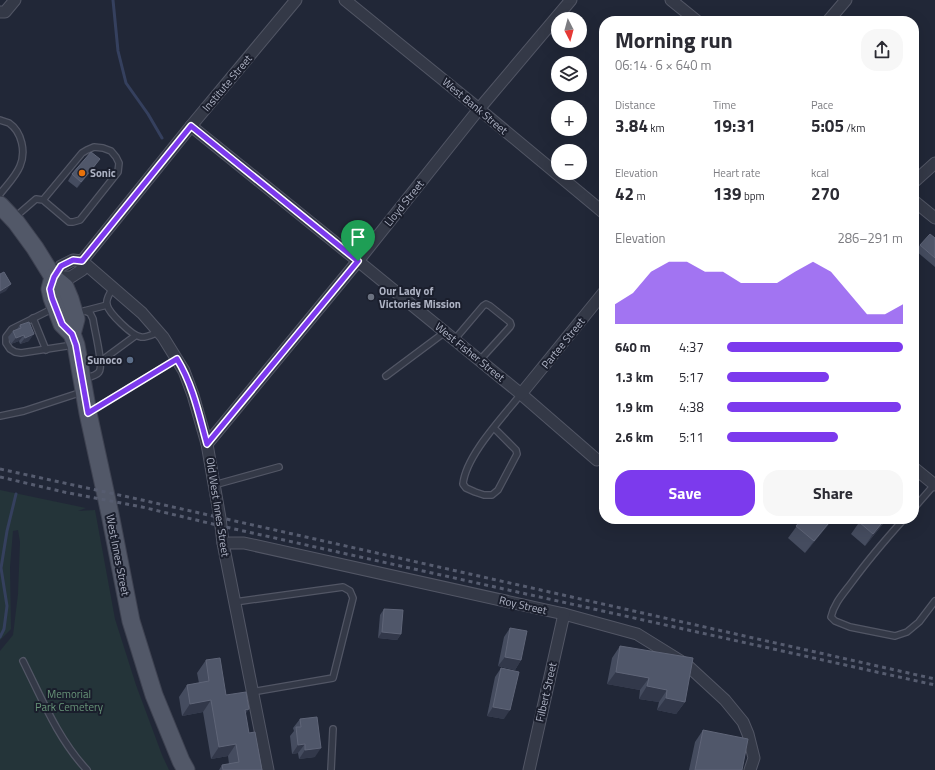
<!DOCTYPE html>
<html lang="en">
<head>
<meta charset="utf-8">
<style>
	:root { --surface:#fff; --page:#f7f7f7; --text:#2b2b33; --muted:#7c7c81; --accent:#7c3aed }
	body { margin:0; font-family:"Titillium Web",sans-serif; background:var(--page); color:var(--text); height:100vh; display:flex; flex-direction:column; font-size:15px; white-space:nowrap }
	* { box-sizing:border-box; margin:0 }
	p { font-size:13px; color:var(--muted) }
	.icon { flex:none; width:22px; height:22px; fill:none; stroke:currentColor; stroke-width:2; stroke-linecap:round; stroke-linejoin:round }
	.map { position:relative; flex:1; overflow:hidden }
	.drawer { position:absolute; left:599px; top:16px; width:320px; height:508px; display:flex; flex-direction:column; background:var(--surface); border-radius:16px; box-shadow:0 4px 16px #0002 }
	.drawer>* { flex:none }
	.needle { width:26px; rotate:174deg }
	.controls { position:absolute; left:551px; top:12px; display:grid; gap:8px }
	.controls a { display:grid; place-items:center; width:36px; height:36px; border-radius:50%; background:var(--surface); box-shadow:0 4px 16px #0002; font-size:20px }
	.pin { position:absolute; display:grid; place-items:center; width:34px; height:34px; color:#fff; margin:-41px -17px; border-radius:50% 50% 50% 0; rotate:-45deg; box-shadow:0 0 4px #0007 }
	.pin .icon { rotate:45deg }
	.round { display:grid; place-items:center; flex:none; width:42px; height:42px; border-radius:16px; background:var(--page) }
	.summary { display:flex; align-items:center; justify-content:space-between; height:68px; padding:0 16px }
	h1 { font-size:22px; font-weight:700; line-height:30px }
	.stats { display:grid; grid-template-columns:repeat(3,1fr); gap:6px; height:68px; padding:4px 16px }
	.stats div { display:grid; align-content:center }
	.stats b { font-size:17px; font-weight:700 }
	.stats small { font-size:11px; font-weight:400 }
	.stats p { font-size:11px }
	.chart { height:112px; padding:8px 16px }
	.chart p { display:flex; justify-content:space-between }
	.chart svg { width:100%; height:72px; margin-top:4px; fill:var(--accent); opacity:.7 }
	.primary-button { display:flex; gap:8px; margin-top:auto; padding:8px 16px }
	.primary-button a { flex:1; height:46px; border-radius:16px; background:var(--accent); color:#fff; font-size:16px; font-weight:700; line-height:46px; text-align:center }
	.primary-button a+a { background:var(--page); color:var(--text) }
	ul { padding:0 16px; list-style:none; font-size:13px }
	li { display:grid; grid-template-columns:64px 48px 1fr; align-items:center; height:30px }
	li i { height:10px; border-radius:5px; background:var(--accent) }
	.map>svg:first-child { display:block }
	.green { fill:#243439 }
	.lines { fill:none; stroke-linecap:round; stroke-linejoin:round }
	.stream { stroke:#35405e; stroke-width:3 }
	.lane-casing { stroke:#525665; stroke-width:8 }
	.street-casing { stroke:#525665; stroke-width:13 }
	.primary-casing { stroke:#3e4251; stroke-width:19 }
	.lane { stroke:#343947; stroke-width:5.5 }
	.street { stroke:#343947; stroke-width:11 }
	.primary { stroke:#525868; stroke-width:17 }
	.rail { stroke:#565c6f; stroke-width:3; stroke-dasharray:4 4; stroke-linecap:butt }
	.wall { fill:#454c5f }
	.shaded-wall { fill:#32384a }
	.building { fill:#50576a; stroke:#5f6578 }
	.route-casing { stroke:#fff; stroke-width:8 }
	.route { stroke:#7c3aed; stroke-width:5 }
	.food-dot { fill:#e8710a; stroke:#1a1e2c; stroke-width:1.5 }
	.worship-dot { fill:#6b7280; stroke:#1a1e2c; stroke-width:1.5 }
	.service-dot { fill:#5c6f8a; stroke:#1a1e2c; stroke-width:1.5 }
	.labels { text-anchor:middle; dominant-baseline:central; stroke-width:4; stroke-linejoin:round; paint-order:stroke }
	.street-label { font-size:11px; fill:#aeb3c4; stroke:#1a1e2c }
	.poi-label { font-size:11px; font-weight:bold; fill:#aeb3c4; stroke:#1a1e2c; text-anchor:start }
	.park-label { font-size:11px; fill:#679478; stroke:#1a1e2c }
</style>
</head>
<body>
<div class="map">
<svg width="935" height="770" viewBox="0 0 935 770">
	<rect width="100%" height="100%" fill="#212737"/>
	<polygon class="green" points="0,490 86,508 78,511 95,510 115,619 136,685 162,755 169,770 0,770 0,651 13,635 18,594 20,542 18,530 13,531 10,567 11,629 0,640"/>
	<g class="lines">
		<g class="stream">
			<polyline points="113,0 118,51 126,83 148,114 162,138"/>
			<polyline points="0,637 4,629 7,606 1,568 7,531 16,494"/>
		</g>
		<defs>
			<g id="lane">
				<path d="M0 120C3 121 6 122 9 123 22 132 26 152 20 166 16 176 7 185 0 194"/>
				<polyline points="14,218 36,199 43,200 69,222 73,222 80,220 118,172 119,163 116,157 111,151 103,148 94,147 87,150 82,153 43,200"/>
				<path d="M113 287C111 292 105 299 107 305 109 313 132 336 141 337 146 338 153 334 159 332"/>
				<polyline points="54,308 12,329 6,337 6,343 10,349 15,352 21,353 73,345"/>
				<polyline points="84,311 107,305"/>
				<polyline points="33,318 46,350"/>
				<polyline points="455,339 483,306 486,304 490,306 510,322 511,325 510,327 480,360"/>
				<polyline points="101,361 135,336"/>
				<polyline points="386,376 445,332"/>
				<path d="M85 378C89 377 96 376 99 372 104 366 94 328 93 319L90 313 85 311"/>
				<polyline points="90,412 177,359"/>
				<polyline points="0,416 24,411 82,392"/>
				<path d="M494 428 516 450 517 454 498 490 492 495H484L475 492 466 488 463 484C466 455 503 417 521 394"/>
				<polyline points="214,485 279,467"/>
				<polyline points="914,508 934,485"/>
				<path d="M904 519C886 539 868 560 852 582 844 593 834 603 831 617L835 621 850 627 895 636 907 632 919 622 935 601"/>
				<polyline points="235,602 343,587 350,591 353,598 333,678 252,692"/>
				<path d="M23 661C42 699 58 739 87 770"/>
				<polyline points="331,770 333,729"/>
			</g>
			<g id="street">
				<polyline points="345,0 479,109 604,213"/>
				<polyline points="671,0 697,21"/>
				<polyline points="0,12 5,12 15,0"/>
				<polyline points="828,21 846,0"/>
				<polyline points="191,126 358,261 521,394 597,460"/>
				<polyline points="914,182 935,163"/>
				<polyline points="914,201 935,218"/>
				<polyline points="82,261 142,313 163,337 184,371 193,395 207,444 220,518 223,543 268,770"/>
				<polyline points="53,277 71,277 82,270 82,261 191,126 296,0"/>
				<polyline points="53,277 61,266 73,260 82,261"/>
				<polyline points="521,394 604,292"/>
				<polyline points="207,444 358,261 479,109 571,0"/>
				<polyline points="914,468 935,485"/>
				<polyline points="223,543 244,543 564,614 637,634 687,665 725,700 743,722 748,734 754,758 750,770"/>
				<polyline points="529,770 564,614"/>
			</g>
			<g id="primary">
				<polyline points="0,205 16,222 35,248 53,277 65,287 70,299 76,319 72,334"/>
				<polyline points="53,277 50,289 52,298 62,324 72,334 76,345 88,413 110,514 131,621 154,695 181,761 186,770"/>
			</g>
		</defs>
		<use href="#lane" class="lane-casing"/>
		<use href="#street" class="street-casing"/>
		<use href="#primary" class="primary-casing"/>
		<use href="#lane" class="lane"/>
		<use href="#street" class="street"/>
		<use href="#primary" class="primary"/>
		<g class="rail">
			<polyline points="0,469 142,500 935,679"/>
			<polyline points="0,477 64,492 142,507 221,526 935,685"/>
		</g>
	</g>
	<g class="wall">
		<polygon points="96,165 77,188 68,181 72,174"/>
		<polygon points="935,238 935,267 916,251 920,245"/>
		<polygon points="20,325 29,341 20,344 19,341 11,344 8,337 13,331 17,329"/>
		<polygon points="802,519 833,519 805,553 788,538"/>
		<polygon points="852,519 887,519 865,546 851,534 858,524"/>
		<polygon points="384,609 401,634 397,640 378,638 380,615"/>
		<polygon points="510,628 521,660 515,670 498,666 504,637"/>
		<polygon points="620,646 685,702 676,714 657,710 659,702 639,699 640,690 607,684 612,658"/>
		<polygon points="206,660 226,695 249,709 245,714 249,733 262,770 219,770 222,765 229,764 228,756 211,759 203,712 182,716 179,697 187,685 199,683 197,673"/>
		<polygon points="501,668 504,719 487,716 495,677"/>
		<polygon points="300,719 315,757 299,759 298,753 292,754 290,736 294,731 293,728"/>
		<polygon points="703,730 742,770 689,770 695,742"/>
	</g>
	<g class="shaded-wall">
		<polygon points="100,159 96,165 77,188 81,182"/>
		<polygon points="11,284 6,291 0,294 0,291"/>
		<polygon points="34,334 29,341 20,344 25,338"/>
		<polygon points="24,335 19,341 11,344 16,338"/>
		<polygon points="832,519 833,519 805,553 814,541"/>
		<polygon points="885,519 887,519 865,546 873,534"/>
		<polygon points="382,632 401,634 397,640 378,638"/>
		<polygon points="505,657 521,660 515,670 498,666"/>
		<polygon points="616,672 649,678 640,690 607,684"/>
		<polygon points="647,686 667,690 659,702 639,699"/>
		<polygon points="666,698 685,702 676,714 657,710"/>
		<polygon points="211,700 203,712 182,716 190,704"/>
		<polygon points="493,707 510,710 504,719 487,716"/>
		<polygon points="249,709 240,721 245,710"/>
		<polygon points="236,744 228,756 211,759 219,747"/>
		<polygon points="305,744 298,753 292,754 298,745"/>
		<polygon points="321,748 315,757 299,759 305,750"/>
	</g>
	<g class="building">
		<polygon points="91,152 100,159 81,182 72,174"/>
		<polygon points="930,234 935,238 935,258 920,245"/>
		<polygon points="4,272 11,284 0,291 0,274"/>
		<polygon points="29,322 34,334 25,338 24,335 16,338 13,331 21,328 20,325"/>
		<polygon points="802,519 832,519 814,541 796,526"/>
		<polygon points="862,519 885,519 873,534 859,522"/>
		<polygon points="384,609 403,610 401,634 382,632"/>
		<polygon points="510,628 527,631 521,660 505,657"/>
		<polygon points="620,646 693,658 685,702 666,698 667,690 647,686 649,678 616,672"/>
		<polygon points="220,658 226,695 246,692 249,709 245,710 249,733 255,732 262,770 223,770 222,765 239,762 236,744 219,747 211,700 190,704 187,685 209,681 206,660"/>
		<polygon points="501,668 519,672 510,710 493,707"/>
		<polygon points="317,717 321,748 305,750 305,744 298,745 296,727 301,727 300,719"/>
		<polygon points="703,730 748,739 742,770 695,770"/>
	</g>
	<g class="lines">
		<defs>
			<path id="route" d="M191 126 358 261 207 444C199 415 193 385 177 359L88 413 76 345 72 334 62 324 52 298 50 289 54 277 61 266 73 260 82 261Z"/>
		</defs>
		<use href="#route" class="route-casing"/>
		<use href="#route" class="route"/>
	</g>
	<circle class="food-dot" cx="82" cy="173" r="4"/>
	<circle class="worship-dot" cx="371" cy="297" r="4"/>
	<circle class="service-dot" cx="130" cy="360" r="4"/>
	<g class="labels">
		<g class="street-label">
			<text transform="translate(227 83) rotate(-50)">Institute Street</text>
			<text transform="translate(475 106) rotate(40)">West Bank Street</text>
			<text transform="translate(404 203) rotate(-51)">Lloyd Street</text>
			<text transform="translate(563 343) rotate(-51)">Partee Street</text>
			<text transform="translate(470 352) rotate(39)">West Fisher Street</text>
			<text transform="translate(218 507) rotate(81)">Old West Innes Street</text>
			<text transform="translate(118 555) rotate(79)">West Innes Street</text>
			<text transform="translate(523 605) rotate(13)">Roy Street</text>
			<text transform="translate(546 692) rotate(-77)">Filbert Street</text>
		</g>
		<g class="poi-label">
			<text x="90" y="173">Sonic</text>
			<text x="379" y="291">Our Lady of<tspan x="379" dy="13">Victories Mission</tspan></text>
			<text x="122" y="360" text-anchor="end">Sunoco</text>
		</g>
		<g class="park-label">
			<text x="69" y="694">Memorial<tspan x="69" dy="13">Park Cemetery</tspan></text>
		</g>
	</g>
</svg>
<div class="controls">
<a><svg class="needle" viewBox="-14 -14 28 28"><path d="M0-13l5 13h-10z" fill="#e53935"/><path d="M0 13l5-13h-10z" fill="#7c7c81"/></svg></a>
<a><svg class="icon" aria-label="layers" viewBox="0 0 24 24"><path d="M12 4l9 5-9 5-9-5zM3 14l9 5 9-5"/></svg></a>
<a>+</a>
<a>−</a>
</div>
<div class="pin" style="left:358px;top:261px;background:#1e9e55"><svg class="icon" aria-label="arrive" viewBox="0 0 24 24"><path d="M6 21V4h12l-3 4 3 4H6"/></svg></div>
<section class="drawer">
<div class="summary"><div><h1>Morning run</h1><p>06:14 · 6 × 640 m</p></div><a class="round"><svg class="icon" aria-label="share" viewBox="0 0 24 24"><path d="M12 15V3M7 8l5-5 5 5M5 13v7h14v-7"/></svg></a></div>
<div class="stats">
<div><p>Distance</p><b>3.84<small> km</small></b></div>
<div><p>Time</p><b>19:31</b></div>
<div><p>Pace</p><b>5:05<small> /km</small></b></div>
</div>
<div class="stats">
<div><p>Elevation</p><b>42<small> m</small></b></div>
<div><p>Heart rate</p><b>139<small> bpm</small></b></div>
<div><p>kcal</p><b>270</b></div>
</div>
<div class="chart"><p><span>Elevation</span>286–291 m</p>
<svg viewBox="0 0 160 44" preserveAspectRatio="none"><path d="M0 44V32L10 25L20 12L30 6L40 6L50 12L60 12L70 19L80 19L90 19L100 12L110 6L120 12L130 25L140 38L150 38L160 32V44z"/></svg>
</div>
<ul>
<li><b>640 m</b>4:37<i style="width:100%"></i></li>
<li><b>1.3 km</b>5:17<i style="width:58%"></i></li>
<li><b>1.9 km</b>4:38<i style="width:99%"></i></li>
<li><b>2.6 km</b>5:11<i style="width:63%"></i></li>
</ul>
<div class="primary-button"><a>Save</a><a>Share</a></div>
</section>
</div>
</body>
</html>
